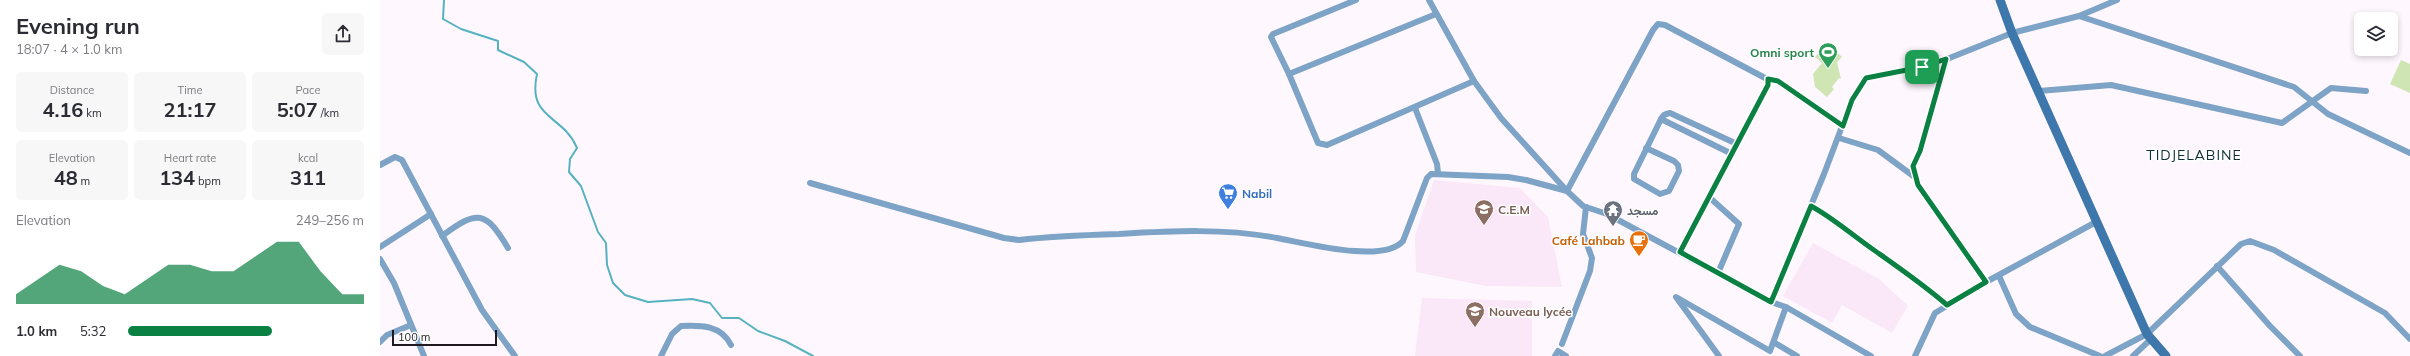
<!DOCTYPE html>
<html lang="en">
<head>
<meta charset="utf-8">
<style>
	:root { --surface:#fff; --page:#f7f7f7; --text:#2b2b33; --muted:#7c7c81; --accent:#0b8043 }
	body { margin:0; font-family:Mulish,Vazirmatn,sans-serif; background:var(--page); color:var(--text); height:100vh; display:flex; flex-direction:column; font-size:15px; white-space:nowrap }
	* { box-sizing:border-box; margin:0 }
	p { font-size:13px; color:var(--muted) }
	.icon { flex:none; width:22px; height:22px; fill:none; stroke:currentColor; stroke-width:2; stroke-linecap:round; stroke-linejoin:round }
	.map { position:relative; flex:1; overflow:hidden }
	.details { display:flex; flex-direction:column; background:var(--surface); width:380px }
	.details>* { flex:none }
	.controls { position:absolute; left:1974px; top:12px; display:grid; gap:8px }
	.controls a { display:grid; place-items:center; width:44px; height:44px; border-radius:6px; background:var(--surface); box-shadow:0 2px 6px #0003; font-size:20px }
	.scale { position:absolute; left:12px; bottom:10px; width:105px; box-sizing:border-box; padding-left:4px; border:2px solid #1e1a1d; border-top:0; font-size:11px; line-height:14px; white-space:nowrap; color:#1e1a1d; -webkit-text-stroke:3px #fff; paint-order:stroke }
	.pin { position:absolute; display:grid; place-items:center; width:34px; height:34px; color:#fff; margin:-17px; border-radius:8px; box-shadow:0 2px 6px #0006 }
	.round { display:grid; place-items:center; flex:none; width:42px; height:42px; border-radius:6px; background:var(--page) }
	.headline { display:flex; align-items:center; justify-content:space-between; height:68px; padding:0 16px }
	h1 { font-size:22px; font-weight:700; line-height:30px }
	.stats { display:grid; grid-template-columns:repeat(3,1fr); gap:6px; height:68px; padding:4px 16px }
	.stats div { display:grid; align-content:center; border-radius:6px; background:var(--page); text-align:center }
	.stats b { font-size:20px; font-weight:700 }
	.stats small { font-size:11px; font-weight:400 }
	.stats p { font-size:11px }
	.chart { height:112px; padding:8px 16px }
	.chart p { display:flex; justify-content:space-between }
	.chart svg { width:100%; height:72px; margin-top:4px; fill:var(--accent); opacity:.7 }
	ul { padding:0 16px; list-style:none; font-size:13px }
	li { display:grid; grid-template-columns:64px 48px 1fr; align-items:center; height:30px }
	li i { height:10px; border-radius:5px; background:var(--accent) }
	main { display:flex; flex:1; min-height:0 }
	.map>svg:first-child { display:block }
	.built { fill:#fae8f8 }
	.green { fill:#cfe5b4 }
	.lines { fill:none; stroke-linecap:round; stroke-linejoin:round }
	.stream { stroke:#56b2c0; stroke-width:2 }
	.street { stroke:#7da3c6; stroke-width:6 }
	.secondary { stroke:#3d77ab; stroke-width:9 }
	.route-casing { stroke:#fff; stroke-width:8 }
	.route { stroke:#0b8043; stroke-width:5 }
	.labels { text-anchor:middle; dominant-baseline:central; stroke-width:3; stroke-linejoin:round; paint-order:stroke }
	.leisure-label { font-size:12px; font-weight:bold; fill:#27864d; stroke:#fff; text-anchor:end }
	.shop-label { font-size:12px; font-weight:bold; fill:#366cbe; stroke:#fff; text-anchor:start }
	.education-label { font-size:12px; font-weight:bold; fill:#785e54; stroke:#fff; text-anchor:start }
	.worship-label { font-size:12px; font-weight:bold; fill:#5b616d; stroke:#fff; text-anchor:start }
	.food-label { font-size:12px; font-weight:bold; fill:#c56008; stroke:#fff; text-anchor:end }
	.quarter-label { font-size:14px; letter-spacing:1px; fill:#112f39; stroke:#fff }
</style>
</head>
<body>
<main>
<section class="details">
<div class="headline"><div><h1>Evening run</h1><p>18:07 · 4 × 1.0 km</p></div><a class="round"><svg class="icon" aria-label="share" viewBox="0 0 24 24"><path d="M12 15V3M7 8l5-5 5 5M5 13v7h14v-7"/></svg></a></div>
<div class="stats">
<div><p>Distance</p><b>4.16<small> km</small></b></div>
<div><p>Time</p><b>21:17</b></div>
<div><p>Pace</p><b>5:07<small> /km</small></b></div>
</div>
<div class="stats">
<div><p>Elevation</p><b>48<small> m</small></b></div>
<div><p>Heart rate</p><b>134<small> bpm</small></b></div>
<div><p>kcal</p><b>311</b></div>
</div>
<div class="chart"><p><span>Elevation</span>249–256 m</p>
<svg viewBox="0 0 160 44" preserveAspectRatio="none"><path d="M0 44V38L10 29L20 20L30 24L40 33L50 38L60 29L70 20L80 20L90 24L100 24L110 15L120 6L130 6L140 24L150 38L160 38V44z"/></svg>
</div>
<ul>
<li><b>1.0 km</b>5:32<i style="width:61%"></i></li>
</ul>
</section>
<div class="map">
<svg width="2030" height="356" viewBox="0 0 2030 356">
	<rect width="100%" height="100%" fill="#fff7fe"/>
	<g class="built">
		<polygon points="1054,180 1140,188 1168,217 1182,287 1106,286 1036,272 1035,235"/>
		<polygon points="1433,243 1499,279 1528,306 1512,333 1462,305 1452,323 1403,296"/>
		<polygon points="1042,298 1152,301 1152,356 1035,356"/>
	</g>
	<g class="green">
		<polygon points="1447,43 1462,57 1457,62 1461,79 1459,78 1452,87 1454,89 1447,97 1435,87 1433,74 1442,63 1435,57"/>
		<polygon points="2021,60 2030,64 2030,93 2010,84"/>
	</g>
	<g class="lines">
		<path class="stream" d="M64 0 63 19 81 29 118 41V50L144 62 157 74C147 120 183 114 197 148L190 159 189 172 201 186 218 232 226 243 227 265 233 283 245 295 268 302 312 299 330 303 342 318H359L378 331 405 341 433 356"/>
		<g class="street">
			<polyline points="976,0 893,34 891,37 909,74 938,143 947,145 1094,81"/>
			<polyline points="1049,0 1094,81 1121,118 1187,191 1273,30 1278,24 1285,25 1387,79 1388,85 1300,252"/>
			<polyline points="1699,16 1914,87 1948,114 2030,153"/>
			<polyline points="1567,59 1540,151 1533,166 1538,185 1606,282"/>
			<polyline points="909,74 1056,14"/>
			<polyline points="1387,79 1398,81 1463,126"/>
			<polyline points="1659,91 1731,85 1902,123 1951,88 1986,91"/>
			<polyline points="1035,108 1057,164 1058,173"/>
			<polyline points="1281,119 1352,154"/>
			<polyline points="1459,138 1498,150 1536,178"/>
			<path d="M1266 148 1294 161 1298 165 1299 171 1289 191 1280 194 1254 179V174L1281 119C1283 115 1285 114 1290 113L1357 144"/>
			<polyline points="0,165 15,157 22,160 102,310 135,356"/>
			<path d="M430 183 624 238 639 240C673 236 706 235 739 234 791 231 846 228 897 238 925 243 1003 264 1023 241L1047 178 1051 174 1128 177 1146 180 1187 191 1203 206 1227 214 1391 302 1406 307 1491 356"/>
			<polyline points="1329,197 1359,224 1338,273"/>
			<path d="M1431 206C1453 218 1471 234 1491 248 1517 267 1543 284 1567 305"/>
			<path d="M62 236C98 209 106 211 128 248"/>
			<polyline points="0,247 51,214"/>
			<polyline points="0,259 14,283 44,356"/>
			<polyline points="1837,266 1890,326 1920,356"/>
			<polyline points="1619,276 1636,314 1650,327 1720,356"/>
			<polyline points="1391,302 1444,174 1472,100 1486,78 1557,63 1632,33 1699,16 1737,0"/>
			<polyline points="0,342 7,335 31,325"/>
			<polyline points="1395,343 1417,356"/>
			<polyline points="1182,344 1210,271 1212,258 1203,234 1206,207"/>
			<path d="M281 356 292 334 301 326C321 325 341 325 351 345"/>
			<polyline points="1175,356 1178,351 1186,356"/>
			<polyline points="1339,356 1296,297 1390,351 1406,307"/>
			<polyline points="1535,356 1555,313 1606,282 1716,222"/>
			<polyline points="1725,356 1767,334 1861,244 1870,241 1894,250 2005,313 2030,339"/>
			<polyline points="1753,356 1771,339"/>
		</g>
		<polyline class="secondary" points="1620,0 1632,33 1767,334 1786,356"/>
	</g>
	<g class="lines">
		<defs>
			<path id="route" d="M1566 59 1540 151 1533 166 1538 185 1606 282 1567 305C1543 284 1518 267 1491 248 1471 234 1453 218 1431 206L1391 302 1300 252 1388 85V79L1398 81 1463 126 1472 100 1486 78 1542 67Z"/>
		</defs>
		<use href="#route" class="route-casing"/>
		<use href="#route" class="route"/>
	</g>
	<defs>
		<symbol id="stadium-pin" viewBox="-11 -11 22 30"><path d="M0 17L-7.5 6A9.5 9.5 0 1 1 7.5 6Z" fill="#2e9e5b" stroke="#fff"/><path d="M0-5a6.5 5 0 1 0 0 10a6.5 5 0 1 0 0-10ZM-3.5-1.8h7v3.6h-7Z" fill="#fff"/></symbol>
		<symbol id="supermarket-pin" viewBox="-11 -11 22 30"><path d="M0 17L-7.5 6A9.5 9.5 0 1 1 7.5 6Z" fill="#3f7fe0" stroke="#fff"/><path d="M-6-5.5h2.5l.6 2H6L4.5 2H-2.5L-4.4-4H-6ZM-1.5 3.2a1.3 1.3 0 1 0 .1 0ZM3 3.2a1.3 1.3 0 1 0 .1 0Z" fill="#fff"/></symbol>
		<symbol id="school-pin" viewBox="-11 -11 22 30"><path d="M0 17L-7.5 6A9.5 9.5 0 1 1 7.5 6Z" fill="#8d6e63" stroke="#fff"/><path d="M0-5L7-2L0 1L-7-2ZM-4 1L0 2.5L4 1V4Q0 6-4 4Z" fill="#fff"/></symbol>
		<symbol id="temple-pin" viewBox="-11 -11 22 30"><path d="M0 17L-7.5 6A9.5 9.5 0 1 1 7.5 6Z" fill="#6b7280" stroke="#fff"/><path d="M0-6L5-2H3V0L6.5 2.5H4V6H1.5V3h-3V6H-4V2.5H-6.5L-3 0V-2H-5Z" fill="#fff"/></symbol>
		<symbol id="cafe-pin" viewBox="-11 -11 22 30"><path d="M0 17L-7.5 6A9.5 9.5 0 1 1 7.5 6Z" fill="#e8710a" stroke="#fff"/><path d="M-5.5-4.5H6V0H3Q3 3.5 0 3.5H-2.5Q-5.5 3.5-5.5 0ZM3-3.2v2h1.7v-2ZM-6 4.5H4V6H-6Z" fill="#fff"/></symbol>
	</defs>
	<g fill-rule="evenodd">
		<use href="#stadium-pin" x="1437" y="41" width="22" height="30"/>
		<use href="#supermarket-pin" x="837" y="182" width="22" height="30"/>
		<use href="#school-pin" x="1093" y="198" width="22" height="30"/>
		<use href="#temple-pin" x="1222" y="199" width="22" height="30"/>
		<use href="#cafe-pin" x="1248" y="229" width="22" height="30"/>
		<use href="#school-pin" x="1084" y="300" width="22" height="30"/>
	</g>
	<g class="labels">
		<g class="leisure-label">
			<text x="1434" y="52">Omni sport</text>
		</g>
		<g class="shop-label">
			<text x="862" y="193">Nabil</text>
		</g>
		<g class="education-label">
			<text x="1118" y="209">C.E.M</text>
			<text x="1109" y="311">Nouveau lycée</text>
		</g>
		<g class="worship-label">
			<text x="1247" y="210">مسجد</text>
		</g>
		<g class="food-label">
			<text x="1245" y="240">Café Lahbab</text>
		</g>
		<g class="quarter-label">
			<text x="1814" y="155">TIDJELABINE</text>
		</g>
	</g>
</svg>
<div class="controls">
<a><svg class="icon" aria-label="layers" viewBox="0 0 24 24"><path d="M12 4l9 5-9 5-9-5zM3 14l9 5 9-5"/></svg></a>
</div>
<div class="scale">100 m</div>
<div class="pin" style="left:1542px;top:67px;background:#1e9e55"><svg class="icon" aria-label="arrive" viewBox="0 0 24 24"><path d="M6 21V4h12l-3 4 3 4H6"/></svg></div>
</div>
</main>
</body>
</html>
